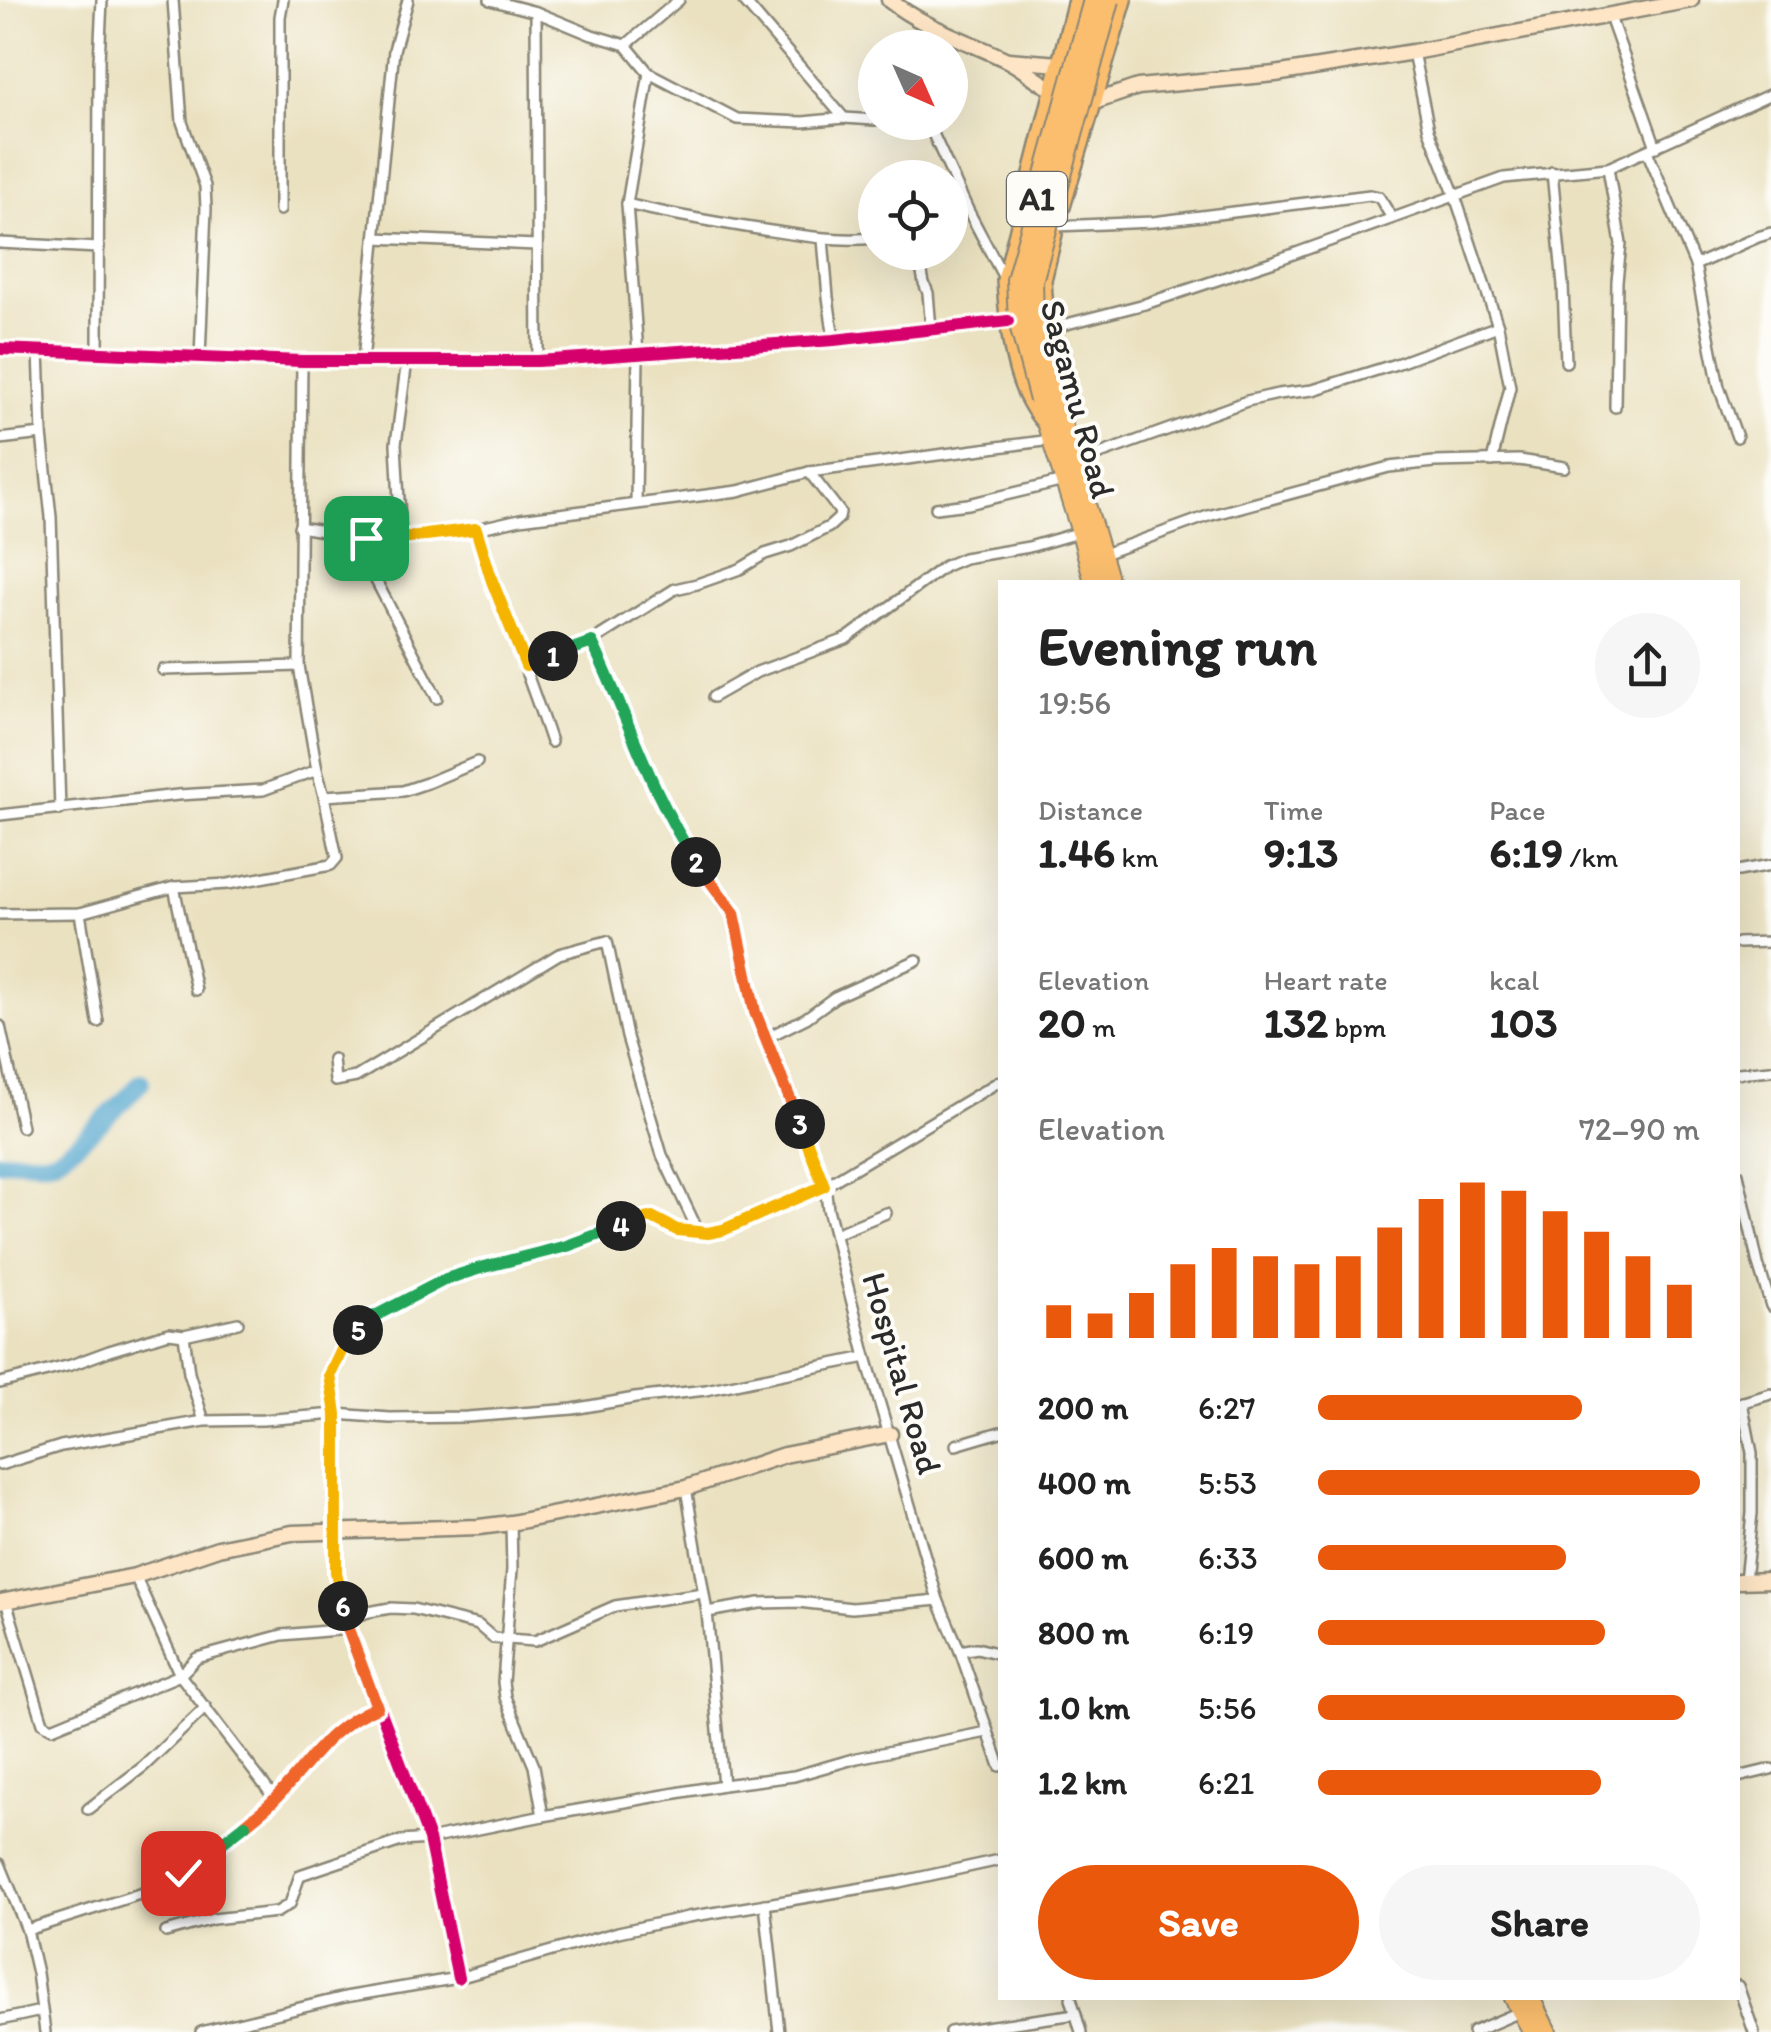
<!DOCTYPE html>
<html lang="en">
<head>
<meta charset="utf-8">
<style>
	:root { --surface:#fff; --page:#f6f6f6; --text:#222; --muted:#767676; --accent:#ea580c }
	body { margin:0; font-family:Itim,sans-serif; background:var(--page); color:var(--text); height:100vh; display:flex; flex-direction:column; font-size:38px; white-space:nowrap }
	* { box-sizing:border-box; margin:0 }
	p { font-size:32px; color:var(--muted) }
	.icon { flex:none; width:55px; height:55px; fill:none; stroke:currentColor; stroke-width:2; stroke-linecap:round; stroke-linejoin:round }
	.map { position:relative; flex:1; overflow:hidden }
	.drawer { position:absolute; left:998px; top:580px; width:742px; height:1420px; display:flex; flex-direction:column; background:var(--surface); border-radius:0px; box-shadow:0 10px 40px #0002 }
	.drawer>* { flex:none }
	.needle { width:65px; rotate:135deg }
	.tools { position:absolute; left:858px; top:30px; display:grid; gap:20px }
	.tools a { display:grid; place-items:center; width:110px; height:110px; border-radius:50%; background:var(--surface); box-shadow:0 10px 40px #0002; font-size:50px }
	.pin { position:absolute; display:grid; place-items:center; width:85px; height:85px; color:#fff; margin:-42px; border-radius:20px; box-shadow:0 5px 15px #0006 }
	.km { position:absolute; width:50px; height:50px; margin:-25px; border-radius:50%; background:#222; color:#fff; font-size:28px; line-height:50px; text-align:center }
	.round { display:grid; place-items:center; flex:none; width:105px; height:105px; border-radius:52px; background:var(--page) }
	.headline { display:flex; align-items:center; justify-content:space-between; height:170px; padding:0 40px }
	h1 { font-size:55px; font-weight:700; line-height:75px }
	.stats { display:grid; grid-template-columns:repeat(3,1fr); gap:15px; height:170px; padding:10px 40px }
	.stats div { display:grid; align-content:center }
	.stats b { font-size:42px; font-weight:700 }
	.stats small { font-size:28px; font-weight:400 }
	.stats p { font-size:28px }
	.chart { height:280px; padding:20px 40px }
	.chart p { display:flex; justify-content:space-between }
	.chart svg { width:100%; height:180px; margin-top:10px; stroke:var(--accent); stroke-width:6 }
	.primary-button { display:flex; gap:20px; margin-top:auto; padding:20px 40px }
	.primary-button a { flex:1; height:115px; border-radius:60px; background:var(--accent); color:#fff; font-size:40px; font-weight:700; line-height:115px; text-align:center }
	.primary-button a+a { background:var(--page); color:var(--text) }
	ul { padding:0 40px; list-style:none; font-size:32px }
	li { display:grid; grid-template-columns:160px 120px 1fr; align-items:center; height:75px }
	li i { height:25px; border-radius:12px; background:var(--accent) }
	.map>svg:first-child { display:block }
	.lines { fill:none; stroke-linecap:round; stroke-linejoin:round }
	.river { stroke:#51a5cd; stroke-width:18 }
	.street-casing { stroke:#8a8676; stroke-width:14 }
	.secondary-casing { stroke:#8a8676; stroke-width:19 }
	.primary-casing { stroke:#8a8676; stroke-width:20 }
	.highway-casing { stroke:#8a8676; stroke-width:22 }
	.street { stroke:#fff; stroke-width:9 }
	.secondary { stroke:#fde5c5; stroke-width:14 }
	.primary { stroke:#fbbe6e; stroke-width:15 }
	.highway { stroke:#fbbe6e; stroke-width:18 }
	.highway-bridge-casing { stroke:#8a8676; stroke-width:22; stroke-linecap:butt }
	.highway-bridge { stroke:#fbbe6e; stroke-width:18 }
	.cycleway-casing { stroke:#fdfcf7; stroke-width:19 }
	.cycleway { stroke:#d6006c; stroke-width:12 }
	.split-1-casing { stroke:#fff; stroke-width:20 }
	.split-2-casing { stroke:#fff; stroke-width:20 }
	.split-3-casing { stroke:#fff; stroke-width:20 }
	.split-4-casing { stroke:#fff; stroke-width:20 }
	.split-5-casing { stroke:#fff; stroke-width:20 }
	.split-6-casing { stroke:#fff; stroke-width:20 }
	.split-7-casing { stroke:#fff; stroke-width:20 }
	.split-8-casing { stroke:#fff; stroke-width:20 }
	.split-1 { stroke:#f5b400; stroke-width:12 }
	.split-2 { stroke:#22a559; stroke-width:12 }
	.split-3 { stroke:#f0652b; stroke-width:12 }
	.split-4 { stroke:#f5b400; stroke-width:12 }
	.split-5 { stroke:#22a559; stroke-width:12 }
	.split-6 { stroke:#f5b400; stroke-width:12 }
	.split-7 { stroke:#f0652b; stroke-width:12 }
	.split-8 { stroke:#22a559; stroke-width:12 }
	.labels { text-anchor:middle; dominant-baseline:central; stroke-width:8; stroke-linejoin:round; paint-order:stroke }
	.shield { fill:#fdfcf7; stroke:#6a6a68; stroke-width:2.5 }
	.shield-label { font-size:32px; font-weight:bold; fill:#2b2b2b }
	.street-label { font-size:35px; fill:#2b2b2b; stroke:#fdfcf7 }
</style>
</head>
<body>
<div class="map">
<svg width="1771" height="2032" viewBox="0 0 1771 2032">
	<rect width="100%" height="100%" fill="#fdfcf7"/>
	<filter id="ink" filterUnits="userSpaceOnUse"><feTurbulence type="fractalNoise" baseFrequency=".01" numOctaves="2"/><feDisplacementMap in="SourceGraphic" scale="20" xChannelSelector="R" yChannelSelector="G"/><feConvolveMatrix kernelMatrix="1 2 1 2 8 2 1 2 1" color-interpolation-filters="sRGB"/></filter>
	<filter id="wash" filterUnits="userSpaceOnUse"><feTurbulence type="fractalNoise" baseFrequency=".0048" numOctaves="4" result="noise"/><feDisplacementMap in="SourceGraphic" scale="40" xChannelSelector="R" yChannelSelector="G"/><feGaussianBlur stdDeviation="2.25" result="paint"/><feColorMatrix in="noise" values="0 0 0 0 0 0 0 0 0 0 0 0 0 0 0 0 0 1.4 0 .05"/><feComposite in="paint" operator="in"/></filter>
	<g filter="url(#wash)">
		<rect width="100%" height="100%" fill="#eae1c0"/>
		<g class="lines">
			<path class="river" d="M0 1162C20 1157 32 1163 49 1161 67 1158 127 1098 141 1082"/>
		</g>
	</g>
	<g filter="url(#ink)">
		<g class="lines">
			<defs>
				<g id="street">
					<polyline points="173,0 182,122 205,186 206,208 200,358"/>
					<polyline points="490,0 536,12 592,35 626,45 649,73 737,119 803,122 844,118 875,120"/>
					<polyline points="743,0 844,118"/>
					<polyline points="536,12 538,361"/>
					<polyline points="1609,14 1656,147"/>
					<polyline points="626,45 679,0"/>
					<polyline points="1413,52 1429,130 1455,196 1498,326 1510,387 1492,461"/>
					<polyline points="915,122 931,124 934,136 968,210 1004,278"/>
					<polyline points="1647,151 1695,265 1719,387 1737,437"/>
					<polyline points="1608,168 1621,244 1617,281 1615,407"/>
					<polyline points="1552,172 1563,285 1566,362"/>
					<path d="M627 204C670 215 714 222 758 229 797 235 835 242 875 238"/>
					<polyline points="280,210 280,17 283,0"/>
					<polyline points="1056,226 1153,222 1370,195 1379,197 1392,218"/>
					<polyline points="375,238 536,245"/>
					<polyline points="823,239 828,297 834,340"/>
					<polyline points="0,243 99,248"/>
					<polyline points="918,252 924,283 928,293 931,329"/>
					<polyline points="1695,265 1758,237 1771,233"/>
					<polyline points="1047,329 1145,304 1274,261 1504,178 1608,168 1771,94"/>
					<polyline points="0,349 302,361 538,361 834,340 1008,321"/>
					<polyline points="39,350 42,434 51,517 60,810"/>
					<polyline points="98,352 99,61 102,0"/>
					<polyline points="363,361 394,50 408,0"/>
					<polyline points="0,439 42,434"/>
					<polyline points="1075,463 1247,401 1278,394 1313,390 1396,364 1498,326"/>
					<polyline points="636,503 638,353 627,204 649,73"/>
					<polyline points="936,508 968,504 1064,481"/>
					<polyline points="299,527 366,538 401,538 476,529 520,519 738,491 809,472 1051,440"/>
					<path d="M476 529C498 601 527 670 551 742"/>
					<polyline points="366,538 371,571 437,698"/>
					<polyline points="401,538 396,444 407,360"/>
					<polyline points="1101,555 1208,516 1389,467 1434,462 1519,460 1564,467"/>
					<polyline points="526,666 592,641 675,589 697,584 740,569 765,554 791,546 829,527 839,518 840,512 809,472"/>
					<polyline points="163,670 299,666"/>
					<polyline points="713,697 757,672 846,639 945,566 964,558 1029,547 1081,532"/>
					<polyline points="324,796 403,791 427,783 477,762"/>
					<polyline points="0,815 178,795 263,790 317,770"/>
					<polyline points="1738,871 1771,865"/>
					<polyline points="174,887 196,990"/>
					<polyline points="80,913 98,1022"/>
					<polyline points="0,914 80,913 174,887 228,884 331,865 337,858 324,796 317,770 299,666 302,361"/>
					<polyline points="1738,943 1771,942"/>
					<polyline points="0,1026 22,1127"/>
					<polyline points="764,1039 806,1018 835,997 917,960"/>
					<polyline points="333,1059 335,1081 356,1077 559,954 607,941 627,1037 662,1155 698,1231"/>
					<polyline points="1738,1073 1771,1070"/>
					<polyline points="1000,1081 825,1186 828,1209 866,1357 938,1600 960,1651 1000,1766"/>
					<polyline points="1738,1174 1758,1264 1771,1306"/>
					<polyline points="835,1234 886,1213"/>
					<polyline points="184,1335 189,1373 204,1421"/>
					<polyline points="0,1383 71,1365 109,1351 169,1333 184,1335 238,1323"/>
					<polyline points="1742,1402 1752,1453 1752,1513 1745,1581"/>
					<polyline points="1740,1403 1771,1394"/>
					<polyline points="956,1445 1000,1432"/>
					<polyline points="0,1465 61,1446 204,1421 263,1420 336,1414 390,1418 467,1417 573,1409 635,1398 706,1390 866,1357"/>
					<polyline points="686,1488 707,1612 723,1785"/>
					<polyline points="511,1523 512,1569 503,1682 505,1697 534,1766 543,1816"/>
					<polyline points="135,1576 180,1675 275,1799"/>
					<polyline points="6,1601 43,1723 52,1728 180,1675 197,1658 282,1635 348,1629"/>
					<polyline points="707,1612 760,1603 798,1602 852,1608 938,1600"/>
					<polyline points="346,1619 369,1612 390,1608 413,1609 478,1625 493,1638 535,1641 615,1606 703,1593"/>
					<polyline points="960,1651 977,1648 1000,1654"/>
					<polyline points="1738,1777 1771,1769"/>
					<polyline points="88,1809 144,1766 206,1707"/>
					<polyline points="0,1864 27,1930 37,1973 45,2032"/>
					<polyline points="765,1904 779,2032"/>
					<polyline points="27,1930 149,1891 183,1873 223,1844 275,1799 321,1743 358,1715 377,1707"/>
					<polyline points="166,1932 213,1919 277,1912 290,1904 300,1875 401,1841 429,1839 543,1816 723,1785 794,1776 857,1758 987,1732"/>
					<path d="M458 1978 429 1839 346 1619 336 1571V1414L330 1375 345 1343 371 1318 446 1279 484 1267 567 1246 644 1218C657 1216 662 1223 674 1228 688 1234 708 1233 723 1230L825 1186 755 1011 734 913 694 859 657 794 615 691 592 641"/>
					<polyline points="1738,1986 1754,2032"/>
					<polyline points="1071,1998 1081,2032"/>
					<polyline points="0,2020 41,2011"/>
					<polyline points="201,2032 345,1997 458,1978 618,1932 688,1917 899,1882 1000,1860"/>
					<polyline points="950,2032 1076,2014"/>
					<polyline points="1473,2032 1522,2011"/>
				</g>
				<g id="secondary">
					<path d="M889 0C924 28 969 41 1009 61 1028 71 1043 87 1063 93"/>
					<polyline points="1008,60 1060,64 1070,68"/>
					<polyline points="1084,99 1094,102 1138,87 1275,74 1413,52 1691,0"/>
					<polyline points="1738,1581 1771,1580"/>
					<polyline points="0,1602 135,1576 218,1548 292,1533 479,1527 511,1523 686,1488 784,1455 890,1434"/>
				</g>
				<g id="primary">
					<polyline points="1062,207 1124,0"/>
					<polyline points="1054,234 1043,280 1045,312 1062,395 1062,403"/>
					<path d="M1045 423C1012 387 1008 327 1005 280L1076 0"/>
				</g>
				<g id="highway">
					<polyline points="1053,393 1109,582"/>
					<polyline points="1039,400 1081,532 1094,582"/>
					<polyline points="1514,1998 1533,2032"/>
					<polyline points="1530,1998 1547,2032"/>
				</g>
			</defs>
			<use href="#street" class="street-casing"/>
			<use href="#secondary" class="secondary-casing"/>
			<use href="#primary" class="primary-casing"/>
			<use href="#highway" class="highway-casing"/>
			<use href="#street" class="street"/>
			<use href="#secondary" class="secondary"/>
			<use href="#primary" class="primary"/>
			<use href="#highway" class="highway"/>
			<defs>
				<g id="highway-bridge">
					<polyline points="1053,393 1034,319 1033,281 1110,0"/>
					<polyline points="1039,400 1018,321 1016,280 1093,0"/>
				</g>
			</defs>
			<use href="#highway-bridge" class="highway-bridge-casing"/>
			<use href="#highway-bridge" class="highway-bridge"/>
			<defs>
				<g id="cycleway">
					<polyline points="0,349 302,361 538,361 834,340 1008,321"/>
					<path d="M458 1978 429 1839 346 1619 336 1571V1414L330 1375 345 1343 371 1318 446 1279 484 1267 567 1246 644 1218C657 1216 662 1223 674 1228 688 1234 708 1233 723 1230L825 1186 755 1011 734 913 694 859 657 794 615 691 592 641"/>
				</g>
			</defs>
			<use href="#cycleway" class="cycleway-casing"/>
			<use href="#cycleway" class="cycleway"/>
		</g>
	</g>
	<g class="lines" filter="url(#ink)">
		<defs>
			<polyline id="split-1" points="366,538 401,538 476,529 492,581 526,666 553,656"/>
			<path id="split-2" d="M553 656 592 642C627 715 651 794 696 862"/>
			<polyline id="split-3" points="696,862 734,913 755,1012 800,1124"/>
			<polyline id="split-4" points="621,1226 652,1217 677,1230 708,1233 723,1230 824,1186 800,1124"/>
			<polyline id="split-5" points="358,1330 371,1318 446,1279 484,1267 567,1246 621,1226"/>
			<polyline id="split-6" points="343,1606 336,1572 336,1414 330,1375 345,1343 358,1330"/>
			<path id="split-7" d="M245 1825C255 1816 267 1808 276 1798 312 1761 325 1729 377 1707L348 1629 343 1606"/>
			<polyline id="split-8" points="183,1873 245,1825"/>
		</defs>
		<use href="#split-1" class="split-1-casing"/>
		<use href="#split-2" class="split-2-casing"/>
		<use href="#split-3" class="split-3-casing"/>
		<use href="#split-4" class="split-4-casing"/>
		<use href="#split-5" class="split-5-casing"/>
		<use href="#split-6" class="split-6-casing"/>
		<use href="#split-7" class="split-7-casing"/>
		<use href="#split-8" class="split-8-casing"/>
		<use href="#split-1" class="split-1"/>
		<use href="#split-2" class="split-2"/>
		<use href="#split-3" class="split-3"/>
		<use href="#split-4" class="split-4"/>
		<use href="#split-5" class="split-5"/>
		<use href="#split-6" class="split-6"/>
		<use href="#split-7" class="split-7"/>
		<use href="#split-8" class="split-8"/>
	</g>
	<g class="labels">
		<rect class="shield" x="1007" y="172" width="60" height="54" rx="8"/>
		<g class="shield-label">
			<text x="1037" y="199">A1</text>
		</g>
		<g class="street-label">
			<text transform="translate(1078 399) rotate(75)">Sagamu Road</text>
			<text transform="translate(902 1373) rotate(74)">Hospital Road</text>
		</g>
	</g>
</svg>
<div class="tools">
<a><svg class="needle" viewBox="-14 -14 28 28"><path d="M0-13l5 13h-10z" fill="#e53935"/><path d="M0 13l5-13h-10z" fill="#767676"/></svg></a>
<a><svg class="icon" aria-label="locate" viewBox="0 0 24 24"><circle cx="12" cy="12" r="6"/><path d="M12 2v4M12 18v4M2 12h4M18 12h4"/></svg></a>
</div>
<div class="pin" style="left:366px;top:538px;background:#1e9e55"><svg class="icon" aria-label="arrive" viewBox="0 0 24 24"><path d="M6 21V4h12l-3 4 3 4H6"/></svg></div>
<div class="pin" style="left:183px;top:1873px;background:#d93025"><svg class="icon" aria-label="check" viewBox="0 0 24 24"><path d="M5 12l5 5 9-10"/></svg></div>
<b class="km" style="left:553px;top:656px">1</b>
<b class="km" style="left:696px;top:862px">2</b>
<b class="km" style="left:800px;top:1124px">3</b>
<b class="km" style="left:621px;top:1226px">4</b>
<b class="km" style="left:358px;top:1330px">5</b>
<b class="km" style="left:343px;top:1606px">6</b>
<section class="drawer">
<div class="headline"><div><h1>Evening run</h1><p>19:56</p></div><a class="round"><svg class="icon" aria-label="share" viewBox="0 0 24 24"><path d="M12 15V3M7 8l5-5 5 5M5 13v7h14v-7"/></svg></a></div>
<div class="stats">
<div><p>Distance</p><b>1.46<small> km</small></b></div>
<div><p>Time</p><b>9:13</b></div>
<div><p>Pace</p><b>6:19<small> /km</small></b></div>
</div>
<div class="stats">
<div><p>Elevation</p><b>20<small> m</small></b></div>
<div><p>Heart rate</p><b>132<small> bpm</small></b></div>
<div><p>kcal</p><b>103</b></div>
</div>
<div class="chart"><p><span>Elevation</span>72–90 m</p>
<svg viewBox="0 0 160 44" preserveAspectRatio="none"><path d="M5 44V36M15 44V38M25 44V33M35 44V26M45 44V22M55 44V24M65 44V26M75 44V24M85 44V17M95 44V10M105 44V6M115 44V8M125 44V13M135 44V18M145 44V24M155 44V31"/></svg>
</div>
<ul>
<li><b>200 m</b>6:27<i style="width:69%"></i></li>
<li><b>400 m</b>5:53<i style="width:100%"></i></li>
<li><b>600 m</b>6:33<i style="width:65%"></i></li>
<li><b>800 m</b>6:19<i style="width:75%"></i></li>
<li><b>1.0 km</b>5:56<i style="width:96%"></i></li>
<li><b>1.2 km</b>6:21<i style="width:74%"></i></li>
</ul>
<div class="primary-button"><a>Save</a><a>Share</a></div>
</section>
</div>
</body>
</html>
